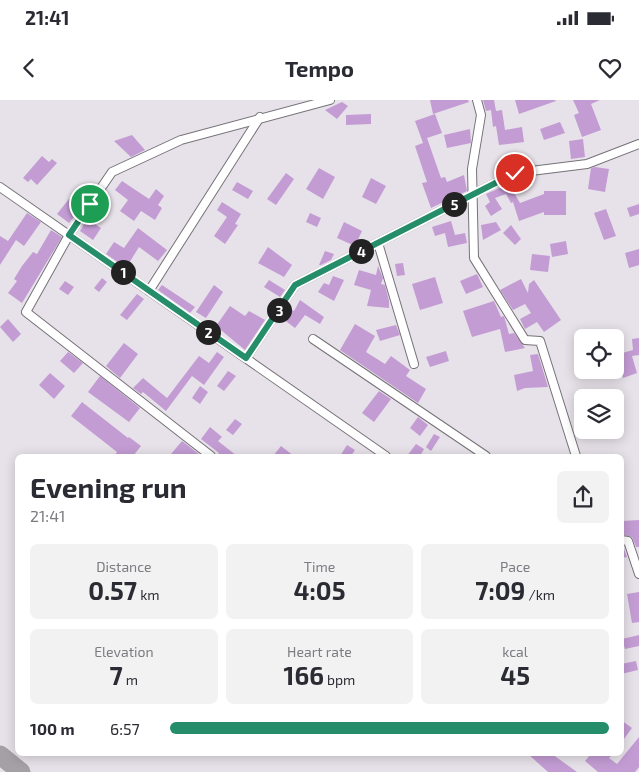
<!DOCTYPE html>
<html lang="en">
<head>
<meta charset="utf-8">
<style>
	:root { --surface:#fff; --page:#f2f2f3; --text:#2b2b33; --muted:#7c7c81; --accent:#258d6a }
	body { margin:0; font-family:"Exo 2",sans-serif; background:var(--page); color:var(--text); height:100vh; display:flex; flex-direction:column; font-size:19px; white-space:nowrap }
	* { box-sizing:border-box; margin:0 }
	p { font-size:16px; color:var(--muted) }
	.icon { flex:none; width:28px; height:28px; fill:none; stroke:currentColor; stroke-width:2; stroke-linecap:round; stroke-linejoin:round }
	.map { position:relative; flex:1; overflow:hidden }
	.side { position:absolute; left:15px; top:354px; width:609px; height:302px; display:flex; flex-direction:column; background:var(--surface); border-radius:8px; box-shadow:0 2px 12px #0003 }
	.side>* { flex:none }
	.controls { position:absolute; left:574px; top:229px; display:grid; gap:10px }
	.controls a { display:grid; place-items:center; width:50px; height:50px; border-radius:8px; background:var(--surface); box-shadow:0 2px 12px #0003; font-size:25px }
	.pin { position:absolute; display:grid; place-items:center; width:42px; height:42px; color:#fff; margin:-21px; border:2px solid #fff; border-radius:50%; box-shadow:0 1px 5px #0007 }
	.km { position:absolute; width:25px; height:25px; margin:-12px; border-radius:50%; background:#222; color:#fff; font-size:14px; line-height:25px; text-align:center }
	.round { display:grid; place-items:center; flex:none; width:52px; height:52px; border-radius:8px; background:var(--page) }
	.overview { display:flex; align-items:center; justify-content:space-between; height:85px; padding:0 15px }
	h1 { font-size:28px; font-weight:700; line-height:38px }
	.figures { display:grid; grid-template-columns:repeat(3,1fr); gap:8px; height:85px; padding:5px 15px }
	.figures div { display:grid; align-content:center; border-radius:8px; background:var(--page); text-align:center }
	.figures b { font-size:25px; font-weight:700 }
	.figures small { font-size:14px; font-weight:400 }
	.figures p { font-size:14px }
	ul { padding:0 15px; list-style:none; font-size:16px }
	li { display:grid; grid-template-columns:80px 60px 1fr; align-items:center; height:38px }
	li i { height:12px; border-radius:6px; background:var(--accent) }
	.status { display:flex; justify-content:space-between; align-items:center; height:35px; padding:0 25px; background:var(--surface); direction:ltr }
	.status svg { height:14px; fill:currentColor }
	header { display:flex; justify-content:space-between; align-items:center; height:65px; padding:0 15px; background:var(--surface); font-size:22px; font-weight:700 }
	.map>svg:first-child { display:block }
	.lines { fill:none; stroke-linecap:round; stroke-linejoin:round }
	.taxiway { stroke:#a4a0a6; stroke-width:19 }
	.building { fill:#c39cd4 }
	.minor-casing { stroke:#767278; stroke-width:10 }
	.minor { stroke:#fff; stroke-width:8 }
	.route-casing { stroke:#fff; stroke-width:10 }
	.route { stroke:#258d6a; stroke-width:6 }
</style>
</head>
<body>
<div class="status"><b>21:41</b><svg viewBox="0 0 49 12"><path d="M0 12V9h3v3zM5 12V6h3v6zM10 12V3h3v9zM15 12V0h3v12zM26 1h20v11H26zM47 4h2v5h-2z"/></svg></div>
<header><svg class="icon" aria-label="back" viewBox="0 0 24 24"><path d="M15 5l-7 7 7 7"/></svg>Tempo<svg class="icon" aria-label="heart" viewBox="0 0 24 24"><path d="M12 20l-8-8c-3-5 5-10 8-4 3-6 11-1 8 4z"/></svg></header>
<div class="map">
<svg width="639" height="672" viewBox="0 0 639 672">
	<rect width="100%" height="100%" fill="#e7e2e9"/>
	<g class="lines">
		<polyline class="taxiway" points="0,655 21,672"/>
	</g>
	<g class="building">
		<polygon points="430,0 468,0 469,2 433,14"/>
		<polygon points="483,0 494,0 496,11 502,10 505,30 522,27 524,42 499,45 496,26 493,27 491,10 486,11"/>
		<polygon points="515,0 555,0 556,1 519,14"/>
		<polygon points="573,0 600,0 591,4 601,30 582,37 574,15 579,13"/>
		<polygon points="342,2 348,6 337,19 325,10"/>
		<polygon points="371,14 371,24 346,25 346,15"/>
		<polygon points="435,14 442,33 427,38 441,78 445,77 447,82 464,75 467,91 431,108 422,83 427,82 415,46 423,43 415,21"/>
		<polygon points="560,22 565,33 544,40 540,29"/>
		<polygon points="470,29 471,43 447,48 444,35"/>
		<polygon points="132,35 145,50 131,57 114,41"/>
		<polygon points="583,39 585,57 571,59 569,41"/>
		<polygon points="42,56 49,62 52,59 57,63 37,85 31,79 28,82 23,78"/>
		<polygon points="595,67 609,69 605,92 588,89 591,68"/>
		<polygon points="319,68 335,77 323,99 306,89"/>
		<polygon points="286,73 294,79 276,105 267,99"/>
		<polygon points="371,78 386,86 376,104 362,97"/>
		<polygon points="523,78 527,85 513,91 520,103 544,94 544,91 566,91 566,115 544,115 544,112 519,121 513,102 511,103 506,94 495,98 502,109 491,116 485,106 490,102 486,94"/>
		<polygon points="122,81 149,99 156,89 164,96 158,105 162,108 155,120 141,111 134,121 120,111 128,100 115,90"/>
		<polygon points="237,82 253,91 248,99 232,90"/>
		<polygon points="69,99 81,108 69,123 57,114"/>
		<polygon points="222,102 241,114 235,124 238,125 225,144 214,136 227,117 217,110"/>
		<polygon points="639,104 639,114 630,117 627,108"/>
		<polygon points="606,109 616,136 604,140 594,113"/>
		<polygon points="27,113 41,122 24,146 16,140 0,165 0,136 8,141"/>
		<polygon points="310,113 321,118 317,127 306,122"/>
		<polygon points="87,119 101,128 93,140 80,131"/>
		<polygon points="451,121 455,135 465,133 467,143 448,147 445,133 435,136 432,127"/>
		<polygon points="344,122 362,131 355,146 337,138"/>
		<polygon points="496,122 501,130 483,140 481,125"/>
		<polygon points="511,125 521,139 515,145 503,133"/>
		<polygon points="138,128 167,150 158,161 139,147 126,168 106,154 114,142 124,148"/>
		<polygon points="51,130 62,137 22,203 8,193 17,181 14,179 22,166 33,152 37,154"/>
		<polygon points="566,141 568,154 552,157 550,144"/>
		<polygon points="268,147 292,165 284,177 258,163"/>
		<polygon points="639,149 639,165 629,168 625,153"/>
		<polygon points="325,151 334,154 331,160 321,165 319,165"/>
		<polygon points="532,154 550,156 548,172 530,170"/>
		<polygon points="403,163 405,175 397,176 395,164"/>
		<polygon points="378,166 383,178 381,184 385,185 389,201 389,208 367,206 371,190 354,185 359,170 376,175"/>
		<polygon points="477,174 483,187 466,194 460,181"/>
		<polygon points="333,176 344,180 334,201 318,192 324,183 329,185"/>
		<polygon points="435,177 443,203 420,210 412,184"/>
		<polygon points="102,178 107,182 99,192 94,188"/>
		<polygon points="521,179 528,193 529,184 534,180 561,220 544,232 537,222 525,229 520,219 531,213 525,204 513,210 500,190"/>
		<polygon points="269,180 285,190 280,197 264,187"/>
		<polygon points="65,181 74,187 68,195 59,189"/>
		<polygon points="162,185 195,207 190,213 158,190"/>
		<polygon points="214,185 223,192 206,218 196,212"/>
		<polygon points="137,194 144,199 127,220 120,215"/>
		<polygon points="300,200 324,217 320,224 305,215 295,228 283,219 291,209 294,211"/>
		<polygon points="494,201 501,217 504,216 509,234 514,233 525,248 505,252 500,229 472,237 463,211"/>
		<polygon points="230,206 245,216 249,211 265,220 245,250 216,226"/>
		<polygon points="8,219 21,234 13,242 0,227"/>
		<polygon points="355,224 375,236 366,252 385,264 391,256 410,270 406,276 426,289 418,303 340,250"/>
		<polygon points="396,225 400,235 380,241 376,230"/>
		<polygon points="639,238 639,255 632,256 637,273 623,278 618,262 615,263 615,255 633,250 632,239"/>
		<polygon points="124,243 138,254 120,278 106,266"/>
		<polygon points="446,251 449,261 430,267 426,257"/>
		<polygon points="68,252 83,263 74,273 60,261"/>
		<polygon points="217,252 224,257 204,285 192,276 166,311 143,292 141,294 133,288 143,278 167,298 199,256 209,263"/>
		<polygon points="538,254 548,287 525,288 517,291 514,275 533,271 530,255"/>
		<polygon points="228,271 236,276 224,291 217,286"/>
		<polygon points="50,273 65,286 54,299 39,285"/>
		<polygon points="100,276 140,308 129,322 88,292"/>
		<polygon points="200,286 208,292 200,304 192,298"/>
		<polygon points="379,291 391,299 374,322 362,313"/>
		<polygon points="82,302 128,338 129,337 141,346 133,356 114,356 117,352 71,316"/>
		<polygon points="418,317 428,325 420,336 410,328"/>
		<polygon points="235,319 242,324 233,335 226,330"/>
		<polygon points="210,327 222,337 218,341 237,356 217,356 219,353 201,339"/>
		<polygon points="434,334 440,337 431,351 426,347"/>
		<polygon points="182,341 190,347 201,356 174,356 171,354"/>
		<polygon points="416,344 424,349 420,356 407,356"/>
		<polygon points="347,345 355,350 351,356 340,356"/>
		<polygon points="281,346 294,356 273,356"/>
		<polygon points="639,420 639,447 636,447 632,437 624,435 622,421"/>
		<polygon points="621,446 623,446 627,457 621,458"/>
		<polygon points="639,492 639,522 632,523 627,494"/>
		<polygon points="639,535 639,546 625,549 622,539"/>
		<polygon points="636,561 638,570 621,574 621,564"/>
		<polygon points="621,620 632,628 621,643"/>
		<polygon points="639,637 639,667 635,672 598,672 585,661 591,654 613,654 609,658 617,664"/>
		<polygon points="528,654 552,654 577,672 548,672"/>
	</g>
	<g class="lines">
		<defs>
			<g id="minor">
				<polyline points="477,0 481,15 472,69 474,158 525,240 540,241 576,356"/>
				<polyline points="0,87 386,356"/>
				<polyline points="378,143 414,264"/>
				<polyline points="149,191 260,17"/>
				<polyline points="313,239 486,356"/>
				<polyline points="246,258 295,185 515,73 587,64 639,44"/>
				<polyline points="211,356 26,212 69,135 112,72 181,40 330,0"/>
				<polyline points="621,440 628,441 639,474"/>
			</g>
		</defs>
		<use href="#minor" class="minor-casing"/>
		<use href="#minor" class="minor"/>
	</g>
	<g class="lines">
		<defs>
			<polyline id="route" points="90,104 69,135 246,258 295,185 515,73"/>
		</defs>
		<use href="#route" class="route-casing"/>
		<use href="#route" class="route"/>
	</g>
</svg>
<div class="controls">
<a><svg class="icon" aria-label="locate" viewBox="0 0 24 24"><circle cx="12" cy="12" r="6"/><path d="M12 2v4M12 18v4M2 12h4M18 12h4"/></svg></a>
<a><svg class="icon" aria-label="layers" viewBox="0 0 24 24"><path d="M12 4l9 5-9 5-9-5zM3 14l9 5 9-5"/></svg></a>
</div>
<div class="pin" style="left:90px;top:104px;background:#1e9e55"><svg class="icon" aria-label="arrive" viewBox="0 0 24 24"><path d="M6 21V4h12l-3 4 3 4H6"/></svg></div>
<div class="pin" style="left:515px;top:73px;background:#d93025"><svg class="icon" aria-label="check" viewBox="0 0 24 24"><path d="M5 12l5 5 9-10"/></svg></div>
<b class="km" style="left:123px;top:172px">1</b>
<b class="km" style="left:208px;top:232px">2</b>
<b class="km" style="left:279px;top:210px">3</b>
<b class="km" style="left:361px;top:151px">4</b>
<b class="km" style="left:454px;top:104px">5</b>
<section class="side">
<div class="overview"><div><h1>Evening run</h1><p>21:41</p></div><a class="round"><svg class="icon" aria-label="share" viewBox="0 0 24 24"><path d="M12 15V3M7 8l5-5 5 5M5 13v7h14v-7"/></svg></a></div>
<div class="figures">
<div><p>Distance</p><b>0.57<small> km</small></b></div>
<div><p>Time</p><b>4:05</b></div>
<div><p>Pace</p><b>7:09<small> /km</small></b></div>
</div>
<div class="figures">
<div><p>Elevation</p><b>7<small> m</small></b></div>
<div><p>Heart rate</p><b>166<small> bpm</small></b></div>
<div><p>kcal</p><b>45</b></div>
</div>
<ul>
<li><b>100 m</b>6:57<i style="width:100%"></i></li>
</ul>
</section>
</div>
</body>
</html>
